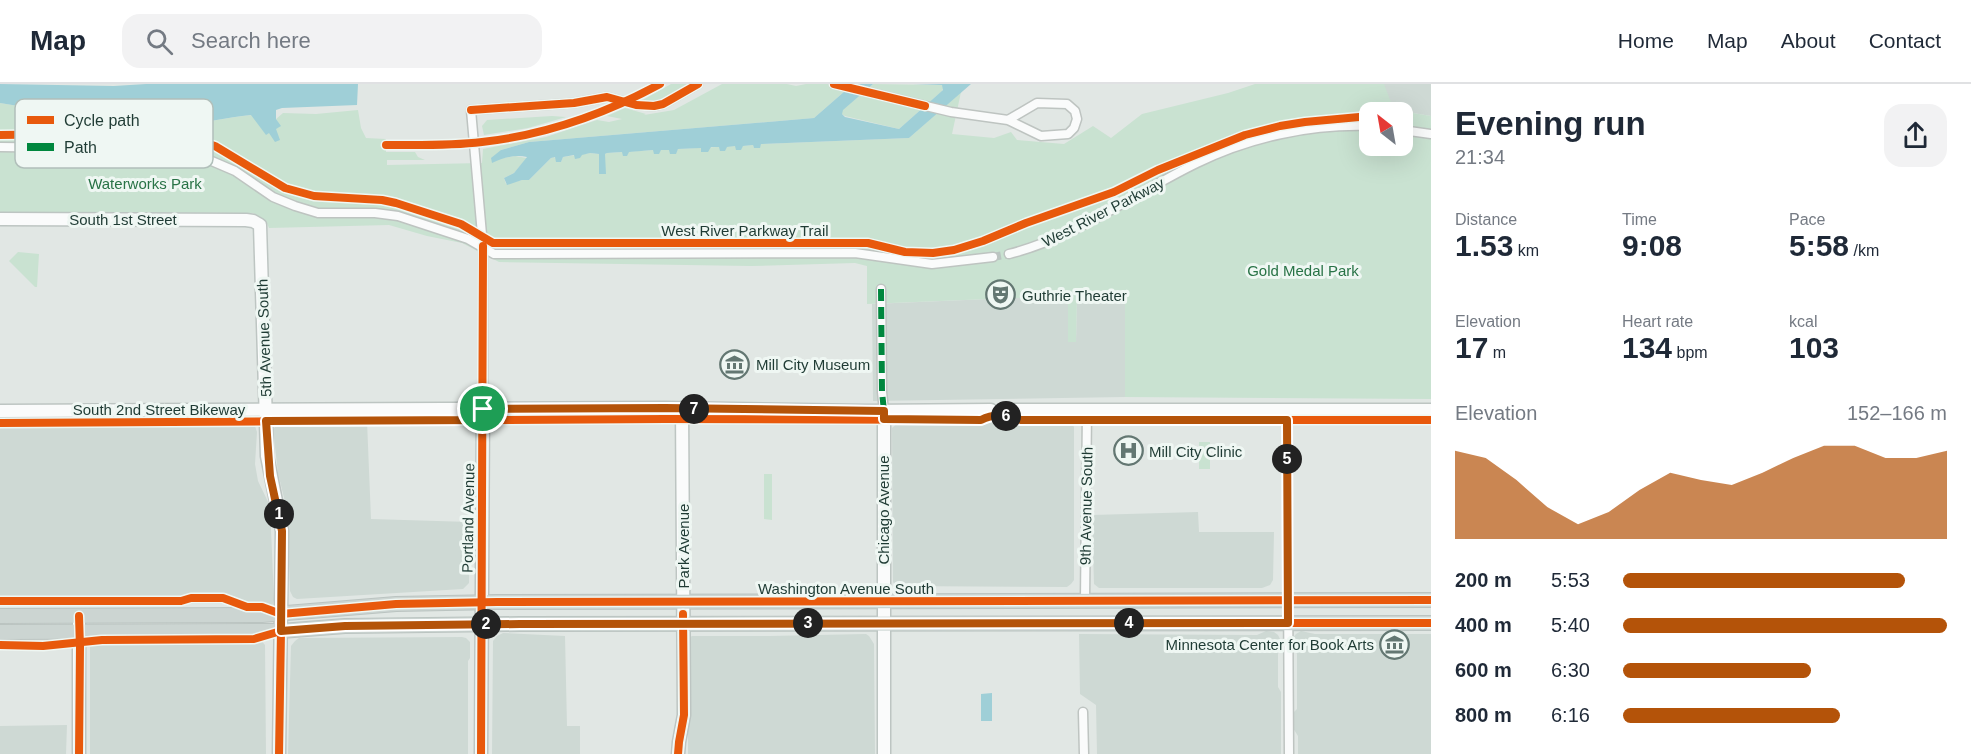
<!DOCTYPE html>
<html lang="en">
<head>
<meta charset="utf-8">
<style>
	:root { --surface:#fff; --page:#f2f2f3; --text:#1f2937; --muted:#747a83; --line:#e0e1e3; --accent:#b45309 }
	body { margin:0; font-family:Arial,sans-serif; background:var(--page); color:var(--text); height:100vh; display:flex; flex-direction:column; font-size:22px; white-space:nowrap }
	* { box-sizing:border-box; margin:0 }
	p { font-size:20px; color:var(--muted) }
	.icon { flex:none; width:33px; height:33px; fill:none; stroke:currentColor; stroke-width:2; stroke-linecap:round; stroke-linejoin:round }
	.map { position:relative; flex:1; overflow:hidden }
	.drawer { display:flex; flex-direction:column; background:var(--surface); width:540px }
	.drawer>* { flex:none }
	.needle { width:39px; rotate:329deg }
	.fabs { position:absolute; left:1359px; top:18px; display:grid; gap:12px }
	.fabs a { display:grid; place-items:center; width:54px; height:54px; border-radius:12px; background:var(--surface); box-shadow:0 6px 24px #0002; font-size:30px }
	.pin { position:absolute; display:grid; place-items:center; width:51px; height:51px; color:#fff; margin:-26px; border:3px solid #fff; border-radius:50%; box-shadow:0 2px 6px #0007 }
	.km { position:absolute; width:30px; height:30px; margin:-15px; border-radius:50%; background:#222; color:#fff; font-size:16px; line-height:30px; text-align:center }
	.round { display:grid; place-items:center; flex:none; width:63px; height:63px; border-radius:18px; background:var(--page) }
	.head { display:flex; align-items:center; justify-content:space-between; height:102px; padding:0 24px }
	h1 { font-size:33px; font-weight:700; line-height:45px }
	.stats { display:grid; grid-template-columns:repeat(3,1fr); gap:9px; height:102px; padding:6px 24px }
	.stats div { display:grid; align-content:center }
	.stats b { font-size:30px; font-weight:700 }
	.stats small { font-size:16px; font-weight:400 }
	.stats p { font-size:16px }
	.chart { height:168px; padding:12px 24px }
	.chart p { display:flex; justify-content:space-between }
	.chart svg { width:100%; height:108px; margin-top:6px; fill:var(--accent); opacity:.7 }
	ul { padding:0 24px; list-style:none; font-size:20px }
	li { display:grid; grid-template-columns:96px 72px 1fr; align-items:center; height:45px }
	li i { height:15px; border-radius:8px; background:var(--accent) }
	header { display:flex; align-items:center; gap:36px; box-sizing:border-box; height:84px; padding:0 30px; background:var(--surface); border-bottom:2px solid var(--line) }
	header strong { font-size:28px }
	nav { display:flex; gap:33px; margin-inline-start:auto; font-size:21px }
	.search { width:420px; height:54px; background:var(--page); display:flex; align-items:center; gap:15px; box-sizing:border-box; padding:0 21px; border-radius:18px; color:var(--muted); font-size:22px }
	main { display:flex; flex:1; min-height:0 }
	.map>svg:first-child { display:block }
	.built { fill:#ced9d4 }
	.green { fill:#c9e2d1; fill-rule:evenodd }
	.water { fill:#9fcfd7 }
	.lines { fill:none; stroke-linecap:round; stroke-linejoin:round }
	.street-tunnel { stroke:#bac5c1; stroke-width:8; stroke-dasharray:8 4; stroke-linecap:butt }
	.street-casing { stroke:#bec4c1; stroke-width:11 }
	.secondary-casing { stroke:#bdc5c2; stroke-width:15 }
	.primary-casing { stroke:#bbc4c1; stroke-width:16 }
	.street { stroke:#fafbfb; stroke-width:8 }
	.secondary { stroke:#fafbfb; stroke-width:12 }
	.primary { stroke:#ccd5d2; stroke-width:14 }
	.quiet { stroke:#00873e; stroke-width:6; stroke-dasharray:12 6; stroke-linecap:butt }
	.cycleway-casing { stroke:#eff7f3; stroke-width:11 }
	.cycleway { stroke:#e8590c; stroke-width:8 }
	.route-casing { stroke:#fff; stroke-width:12 }
	.route { stroke:#b45309; stroke-width:8 }
	.labels { text-anchor:middle; dominant-baseline:central; stroke-width:6; stroke-linejoin:round; paint-order:stroke }
	.park-label { font-size:15px; fill:#287346; stroke:#eff7f3 }
	.street-label { font-size:15px; fill:#1f3b34; stroke:#eff7f3 }
	.poi-label { font-size:15px; fill:#1f3b34; stroke:#eff7f3; text-anchor:start }
	.key { fill:#eff7f3; stroke:#b1bfba; stroke-width:1.5 }
	.key-label { font-size:16px; fill:#1f3b34 }
</style>
</head>
<body>
<header>
<strong>Map</strong>
<div class="search"><svg class="icon" aria-label="search" viewBox="0 0 24 24"><circle cx="10" cy="10" r="6"/><path d="M15 15l6 6"/></svg>Search here</div>
<nav><a>Home</a><a>Map</a><a>About</a><a>Contact</a></nav>
</header>
<main>
<div class="map">
<svg width="1431" height="670" viewBox="0 0 1431 670">
	<rect width="100%" height="100%" fill="#e1e7e4"/>
	<g class="built">
		<polygon points="1370,0 1431,0 1431,32 1383,24"/>
		<polygon points="1013,214 1069,215 1068,257 1076,258 1077,215 1125,215 1125,313 873,317 872,220"/>
		<polygon points="901,336 1066,337 1071,338 1074,343 1074,496 1071,500 1067,503 896,502 893,498 892,344"/>
		<polygon points="367,337 371,435 470,438 469,499 463,505 297,515 293,513 290,507 287,426 278,389 273,346 276,341 281,339"/>
		<polygon points="251,340 255,342 257,348 255,380 258,397 270,422 274,516 272,522 247,526 232,520 0,520 0,341"/>
		<polygon points="1198,428 1199,448 1274,448 1273,496 1270,501 1262,504 1099,504 1094,500 1092,431"/>
		<polygon points="1266,547 1274,548 1278,551 1282,559 1278,570 1278,603 1281,608 1281,670 1097,670 1096,621 1080,610 1079,550 1257,551"/>
		<polygon points="1301,547 1315,550 1431,550 1431,670 1298,670 1298,652 1293,644 1293,629 1297,625 1297,570 1292,560 1292,555 1296,550"/>
		<polygon points="503,549 565,552 567,642 580,642 580,670 492,670 493,557 497,552"/>
		<polygon points="866,550 869,552 874,560 875,670 688,670 688,560 689,554 692,552 770,552"/>
		<polygon points="257,552 265,561 266,670 90,670 90,560 94,554"/>
		<polygon points="462,553 466,554 470,558 470,574 468,577 468,670 288,670 291,562 295,557 299,554"/>
		<polygon points="67,641 66,670 0,670 0,642"/>
	</g>
	<g class="green">
		<path d="M671 0H687C673 8 657 21 641 17Z"/>
		<path d="M722 0H787L796 2 806 0H853L814 34 529 58 501 66 502 74 515 72 527 74 514 89 504 94 506 100 522 96H529L551 74 554 73 561 78 563 73 590 69 599 70V90H605V70L607 69 654 66V70L661 66H670V70H675L678 65 736 62V66L743 62 753 61 754 64H759L761 60 909 54 961 8 952 50 994 54 1011 48 1017 56 1064 60 1093 42 1111 54 1142 30 1228 9 1255 0H1384L1392 21H1382L1383 24 1431 32V315L1125 313V215H1077L1076 258H1068V215L1013 214 867 220V182L855 179 751 182 499 178 462 159 427 152 389 141 269 144 266 137 253 129 0 128V19C57 28 116 39 174 40 200 41 226 33 252 31L266 50 280 42 276 35 283 29 316 30 358 26 361 44 366 54 386 55V68H415L418 73 425 76H387V81L482 79 483 65 546 53 597 36 609 38 622 35 607 32 625 24 646 30 644 31 674 26ZM1370 28H1402V62H1370Z"/>
		<polygon points="873,0 942,1 944,3 942,7 899,45 845,32 842,30 842,26"/>
		<polygon points="552,32 566,33 528,44 484,51 482,42 487,36"/>
		<polygon points="18,168 39,170 37,203 35,203 9,177"/>
		<rect x="1199" y="358" width="11" height="27"/>
		<polygon points="764,390 772,390 772,436 764,435"/>
	</g>
	<g class="water">
		<path d="M0 0 114 2 146 0H358L357 21 282 24 276 26V35L281 42 276 45 280 56 275 58 269 49 266 51 251 31C226 33 200 41 174 40 116 39 57 28 0 19Z"/>
		<path d="M853 0H873L843 26 842 30 845 33 899 45 943 6 942 1 913 0H971L909 54 761 60 760 64H754L753 61 743 62 741 66H736L735 62 727 63 725 67H720L719 63H711L708 68H701V64L678 65 676 70H670L669 66H661L659 70H654L653 66 629 68 627 72H623L622 68 607 69 605 70 606 90H599V70L590 69 582 71 580 74 575 75 574 71 563 73 561 78H556L555 73 551 74 529 96H522L507 101 504 94 514 89 527 73C515 70 503 74 492 79L491 74 501 66 529 58 814 34Z"/>
		<polygon points="992,609 992,637 981,637 981,610"/>
	</g>
	<g class="lines">
		<polyline class="street-tunnel" points="993,173 1009,170"/>
		<defs>
			<g id="street">
				<polyline points="834,0 951,28 1008,36 1041,52 1068,50 1074,44 1077,35 1075,27 1067,20 1037,19 1008,36"/>
				<polyline points="1402,46 1431,50"/>
				<polyline points="0,63 159,65 193,69 235,87 273,113 295,122 318,129 375,129 398,132 468,155 494,170 855,169 932,180 993,173"/>
				<path d="M1009 170C1077 153 1135 109 1197 79 1250 53 1311 40 1370 42"/>
				<polyline points="881,205 882,308 884,327"/>
				<polyline points="483,325 483,162 471,26 574,19 607,13 636,21 654,22 663,20 698,0"/>
				<polyline points="1287,325 1289,670"/>
				<polyline points="1085,517 1087,326"/>
				<polyline points="1083,628 1084,670"/>
			</g>
			<g id="secondary">
				<polyline points="0,135 246,136 253,137 260,141 267,372 282,447 279,670"/>
				<polyline points="1008,326 1431,326"/>
				<polyline points="0,327 665,324 866,327 991,326"/>
				<polyline points="79,670 79,539"/>
				<polyline points="481,670 483,325"/>
				<polyline points="678,670 679,658 684,631 682,324"/>
				<polyline points="884,670 884,327"/>
			</g>
			<g id="primary">
				<polyline points="0,532 262,531 396,520 497,518 1431,516"/>
				<polyline points="0,548 281,547 345,542 520,540 1431,539"/>
			</g>
		</defs>
		<use href="#street" class="street-casing"/>
		<use href="#secondary" class="secondary-casing"/>
		<use href="#primary" class="primary-casing"/>
		<use href="#street" class="street"/>
		<use href="#secondary" class="secondary"/>
		<use href="#primary" class="primary"/>
		<polyline class="quiet" points="881,205 882,308 884,327"/>
		<defs>
			<g id="cycleway">
				<polyline points="834,0 925,22"/>
				<polyline points="471,26 574,19 607,13 636,21 654,22 663,20 698,0"/>
				<polyline points="0,51 152,49 188,53 215,62 285,104 314,112 382,116 396,119 461,140 493,159 868,159 905,168 933,169 954,166 983,157 1026,139 1114,108 1158,86 1245,51 1280,42 1305,38 1370,32"/>
				<path d="M386 61C418 61 450 62 482 58 545 51 605 30 660 0"/>
				<path d="M0 339 665 335 981 336C994 329 1007 331 1021 336H1431"/>
				<polyline points="0,517 181,517 191,514 223,514 247,523 262,523 281,530 396,520 497,518 1431,516"/>
				<polyline points="79,532 80,563 79,670"/>
				<polyline points="0,561 43,562 102,556 254,555 281,547 345,542 389,541 775,539 1431,539"/>
				<polyline points="279,670 281,547"/>
				<polyline points="481,670 483,162"/>
				<polyline points="678,670 679,658 684,631 683,530"/>
			</g>
		</defs>
		<use href="#cycleway" class="cycleway-casing"/>
		<use href="#cycleway" class="cycleway"/>
	</g>
	<g class="lines">
		<defs>
			<path id="route" d="M665 324 884 327V335L981 336C994 329 1007 331 1021 336H1287L1288 539 520 540 345 542 281 547 282 447 270 392 266 337 483 336V325Z"/>
		</defs>
		<use href="#route" class="route-casing"/>
		<use href="#route" class="route"/>
	</g>
	<defs>
		<symbol id="theatre-ring" viewBox="-11 -11 22 22"><circle r="9.5" fill="#eff7f3" stroke="#637772" stroke-width="1.5"/><path d="M-5-5.5Q0-4 5-5.5V0Q5 5 0 6Q-5 5-5 0ZM-3.3-2.5H-1v1.5H-3.3ZM1-2.5H3.3v1.5H1ZM-2.8 1Q0 5.5 2.8 1Z" fill="#637772"/></symbol>
		<symbol id="museum-ring" viewBox="-11 -11 22 22"><circle r="9.5" fill="#eff7f3" stroke="#637772" stroke-width="1.5"/><path d="M0-6L6-3V-2H-6V-3ZM-5-1h2V3h-2ZM-1-1h2V3h-2ZM3-1h2V3H3ZM-6 4H6V6H-6Z" fill="#637772"/></symbol>
		<symbol id="hospital-ring" viewBox="-11 -11 22 22"><circle r="9.5" fill="#eff7f3" stroke="#637772" stroke-width="1.5"/><path d="M-5-5h3v3.5h4V-5h3V5h-3V1.5h-4V5h-3Z" fill="#637772"/></symbol>
	</defs>
	<g fill-rule="evenodd">
		<use href="#theatre-ring" x="984" y="194" width="33" height="33"/>
		<use href="#museum-ring" x="718" y="264" width="33" height="33"/>
		<use href="#hospital-ring" x="1112" y="350" width="33" height="33"/>
		<use href="#museum-ring" x="1378" y="544" width="33" height="33"/>
	</g>
	<g class="labels">
		<g class="park-label">
			<text x="145" y="99">Waterworks Park</text>
			<text x="1303" y="186">Gold Medal Park</text>
		</g>
		<g class="street-label">
			<text transform="translate(1103 128) rotate(-27)">West River Parkway</text>
			<text x="123" y="135">South 1st Street</text>
			<text x="745" y="146">West River Parkway Trail</text>
			<text transform="translate(264 254) rotate(-92)">5th Avenue South</text>
			<text x="159" y="325">South 2nd Street Bikeway</text>
			<text transform="translate(1086 422) rotate(-89)">9th Avenue South</text>
			<text transform="translate(883 426) rotate(-90)">Chicago Avenue</text>
			<text transform="translate(468 434) rotate(-89)">Portland Avenue</text>
			<text transform="translate(683 462) rotate(-90)">Park Avenue</text>
			<text x="846" y="504">Washington Avenue South</text>
		</g>
		<g class="poi-label">
			<text x="1022" y="211">Guthrie Theater</text>
			<text x="756" y="280">Mill City Museum</text>
			<text x="1149" y="367">Mill City Clinic</text>
			<text x="1374" y="560" text-anchor="end">Minnesota Center for Book Arts</text>
		</g>
	</g>
	<rect x="15" y="15" width="198" height="69" rx="9" class="key"/>
	<rect x="27" y="32" width="27" height="8" fill="#e8590c"/>
	<rect x="27" y="59" width="27" height="8" fill="#00873e"/>
	<g class="key-label">
		<text x="64" y="42">Cycle path</text>
		<text x="64" y="69">Path</text>
	</g>
</svg>
<div class="fabs">
<a><svg class="needle" viewBox="-14 -14 28 28"><path d="M0-13l5 13h-10z" fill="#e53935"/><path d="M0 13l5-13h-10z" fill="#747a83"/></svg></a>
</div>
<div class="pin" style="left:483px;top:325px;background:#1e9e55"><svg class="icon" aria-label="arrive" viewBox="0 0 24 24"><path d="M6 21V4h12l-3 4 3 4H6"/></svg></div>
<b class="km" style="left:279px;top:430px">1</b>
<b class="km" style="left:486px;top:540px">2</b>
<b class="km" style="left:808px;top:539px">3</b>
<b class="km" style="left:1129px;top:539px">4</b>
<b class="km" style="left:1287px;top:375px">5</b>
<b class="km" style="left:1006px;top:332px">6</b>
<b class="km" style="left:694px;top:325px">7</b>
</div>
<section class="drawer">
<div class="head"><div><h1>Evening run</h1><p>21:34</p></div><a class="round"><svg class="icon" aria-label="share" viewBox="0 0 24 24"><path d="M12 15V3M7 8l5-5 5 5M5 13v7h14v-7"/></svg></a></div>
<div class="stats">
<div><p>Distance</p><b>1.53<small> km</small></b></div>
<div><p>Time</p><b>9:08</b></div>
<div><p>Pace</p><b>5:58<small> /km</small></b></div>
</div>
<div class="stats">
<div><p>Elevation</p><b>17<small> m</small></b></div>
<div><p>Heart rate</p><b>134<small> bpm</small></b></div>
<div><p>kcal</p><b>103</b></div>
</div>
<div class="chart"><p><span>Elevation</span>152–166 m</p>
<svg viewBox="0 0 160 44" preserveAspectRatio="none"><path d="M0 44V8L10 11L20 20L30 31L40 38L50 33L60 24L70 17L80 20L90 22L100 17L110 11L120 6L130 6L140 11L150 11L160 8V44z"/></svg>
</div>
<ul>
<li><b>200 m</b>5:53<i style="width:87%"></i></li>
<li><b>400 m</b>5:40<i style="width:100%"></i></li>
<li><b>600 m</b>6:30<i style="width:58%"></i></li>
<li><b>800 m</b>6:16<i style="width:67%"></i></li>
</ul>
</section>
</main>
</body>
</html>
